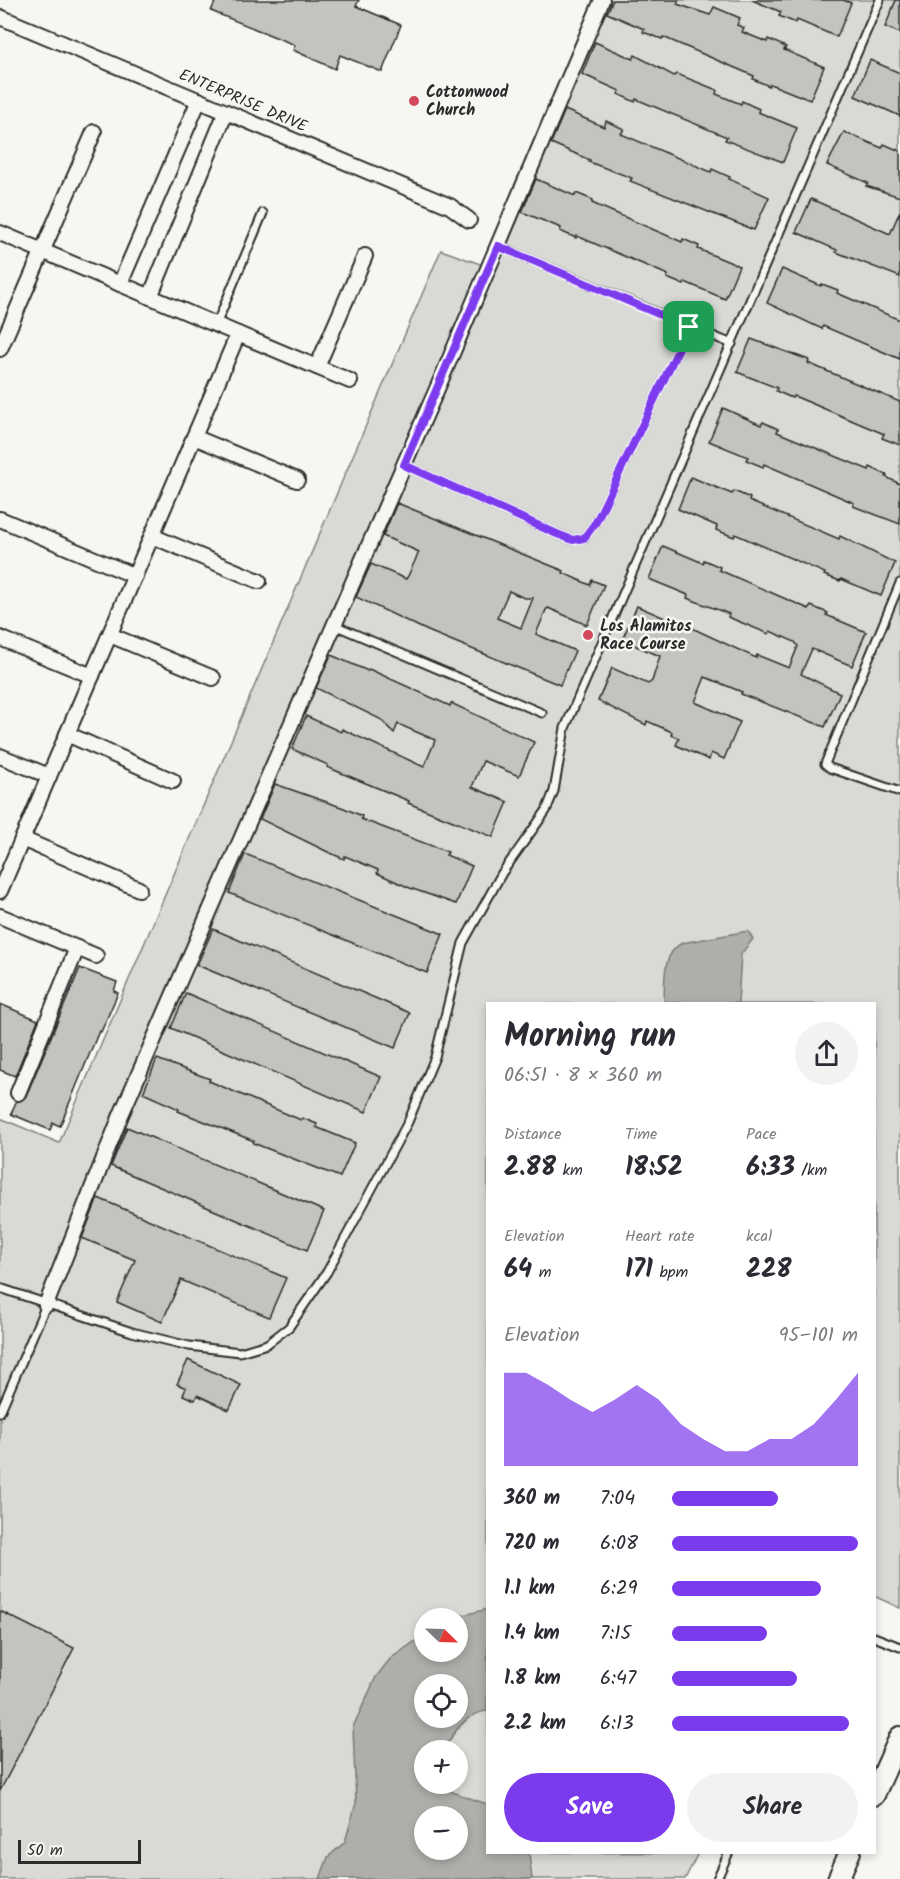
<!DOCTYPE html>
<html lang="en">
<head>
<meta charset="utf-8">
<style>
	:root { --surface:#fff; --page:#f2f2f3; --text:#2b2b33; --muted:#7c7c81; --accent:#7c3aed }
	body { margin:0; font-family:Kalam,sans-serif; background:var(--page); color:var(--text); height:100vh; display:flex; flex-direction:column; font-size:22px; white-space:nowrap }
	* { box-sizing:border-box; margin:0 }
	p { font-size:20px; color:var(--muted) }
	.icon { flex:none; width:33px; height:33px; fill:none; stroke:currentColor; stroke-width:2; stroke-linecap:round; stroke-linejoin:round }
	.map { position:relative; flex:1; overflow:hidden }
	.details { position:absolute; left:486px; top:1002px; width:390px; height:852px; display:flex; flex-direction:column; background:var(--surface); border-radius:0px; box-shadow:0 3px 9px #0003 }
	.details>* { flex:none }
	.needle { width:39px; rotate:113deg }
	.buttons { position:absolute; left:414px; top:1608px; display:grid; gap:12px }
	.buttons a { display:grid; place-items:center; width:54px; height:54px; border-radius:50%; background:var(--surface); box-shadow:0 3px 9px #0003; font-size:30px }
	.scale { position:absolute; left:18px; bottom:15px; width:123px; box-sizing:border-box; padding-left:6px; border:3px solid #2b2b2b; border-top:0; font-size:16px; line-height:21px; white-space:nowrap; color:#2b2b2b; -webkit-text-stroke:4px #f6f6f2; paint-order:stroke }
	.pin { position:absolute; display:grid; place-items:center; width:51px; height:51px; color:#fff; margin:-26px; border-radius:12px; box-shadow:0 3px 9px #0006 }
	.round { display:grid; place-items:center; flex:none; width:63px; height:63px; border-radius:32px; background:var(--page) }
	.headline { display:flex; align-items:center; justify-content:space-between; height:102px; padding:0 18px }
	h1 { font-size:33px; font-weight:700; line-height:45px }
	.figures { display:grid; grid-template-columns:repeat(3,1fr); gap:9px; height:102px; padding:6px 18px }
	.figures div { display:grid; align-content:center }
	.figures b { font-size:26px; font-weight:700 }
	.figures small { font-size:16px; font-weight:400 }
	.figures p { font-size:16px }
	.chart { height:168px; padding:12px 18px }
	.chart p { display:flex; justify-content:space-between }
	.chart svg { width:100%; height:108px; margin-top:6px; fill:var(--accent); opacity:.7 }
	.button { display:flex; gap:12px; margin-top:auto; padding:12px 18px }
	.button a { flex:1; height:69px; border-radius:36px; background:var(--accent); color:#fff; font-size:24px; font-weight:700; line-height:69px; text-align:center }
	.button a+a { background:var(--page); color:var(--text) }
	ul { padding:0 18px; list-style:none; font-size:20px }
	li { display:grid; grid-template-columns:96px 72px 1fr; align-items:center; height:45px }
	li i { height:15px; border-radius:8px; background:var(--accent) }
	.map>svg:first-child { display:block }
	.green { fill:#d9d9d5; stroke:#828280; stroke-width:1.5; fill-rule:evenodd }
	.water { fill:#aeaeab; stroke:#7a7a78; stroke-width:1.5; fill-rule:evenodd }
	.building { fill:#c3c3c0; stroke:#2b2b2b; stroke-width:1.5; fill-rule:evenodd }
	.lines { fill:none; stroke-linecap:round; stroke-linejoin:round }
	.service-casing { stroke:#2b2b2b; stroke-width:11 }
	.minor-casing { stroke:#2b2b2b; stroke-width:18 }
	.secondary-casing { stroke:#2b2b2b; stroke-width:24 }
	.service { stroke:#f6f6f2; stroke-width:7 }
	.minor { stroke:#f6f6f2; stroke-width:14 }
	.secondary { stroke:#f6f6f2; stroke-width:20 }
	.route-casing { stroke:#fff; stroke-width:12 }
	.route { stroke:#7c3aed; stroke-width:8 }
	.poi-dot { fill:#d1495b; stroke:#f6f6f2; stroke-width:2 }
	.labels { text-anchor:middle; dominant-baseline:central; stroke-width:5; stroke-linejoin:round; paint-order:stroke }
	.poi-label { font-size:16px; font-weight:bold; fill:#2b2b2b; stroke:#f6f6f2; text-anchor:start }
	.street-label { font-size:16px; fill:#2b2b2b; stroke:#f6f6f2 }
</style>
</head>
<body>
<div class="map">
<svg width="900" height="1879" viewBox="0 0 900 1879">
	<rect width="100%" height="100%" fill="#f6f6f2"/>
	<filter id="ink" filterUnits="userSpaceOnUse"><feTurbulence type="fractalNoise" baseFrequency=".0167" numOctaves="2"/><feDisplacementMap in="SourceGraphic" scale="12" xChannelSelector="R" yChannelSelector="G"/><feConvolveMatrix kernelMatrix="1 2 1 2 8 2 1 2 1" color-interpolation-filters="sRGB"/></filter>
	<g filter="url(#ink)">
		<path class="green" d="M596 0H900V1608L874 1596V1004H488V1852L698 1853 685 1879H0V1118L59 1143 441 250 483 265ZM424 1618H458V1652H424ZM424 1684H458V1718H424ZM424 1750H458V1784H424ZM424 1816H458V1850H424Z"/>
		<g class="water">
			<path d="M748 931 753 939 741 954 738 1003H664C665 983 661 954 682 943Z"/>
			<path d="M488 1609 487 1711C466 1713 453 1733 444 1750H424V1784H439L441 1788 487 1804 488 1852 529 1853 532 1879H320L328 1857 345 1842 356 1803 353 1727 376 1677 390 1659 424 1635V1652H458V1618H451ZM424 1684H458V1718H424ZM424 1816H458V1850H424Z"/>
		</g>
		<g class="building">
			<polygon points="216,0 359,0 356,6 401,25 382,72 340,55 335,69 293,50 295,45 211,11"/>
			<polygon points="613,0 679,0 677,4 710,15 714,7 740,18 737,25 744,28 742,32 767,42 768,39 786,47 784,50 824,67 810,100 770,84 769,86 753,79 754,76 663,37 662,39 643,32 644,29 607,13"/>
			<polygon points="752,0 843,0 851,3 837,37 797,20 796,23 779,16 781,12"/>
			<polygon points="896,0 900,0 900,33 885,27"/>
			<polygon points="595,42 633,59 635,55 674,76 677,74 717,90 716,94 741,104 742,101 759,109 758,112 797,128 783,162 725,140 727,137 636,99 635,102 618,94 620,91 582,74"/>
			<polygon points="870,60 900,73 900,116 855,96"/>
			<polygon points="565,110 604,127 606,121 624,129 621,134 711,172 712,169 730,177 729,179 769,197 754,230 630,181 632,178 589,162 590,160 551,143"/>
			<polygon points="844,132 882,148 884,144 900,151 900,197 866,186 868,183 827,165"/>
			<polygon points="536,179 575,196 576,193 593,200 592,203 682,242 683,239 699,246 698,249 739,266 725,299 685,282 684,285 667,278 668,275 577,236 576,238 560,231 561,228 522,212"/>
			<polygon points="811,199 890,234 900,211 900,277 836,252 837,250 796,232"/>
			<polygon points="782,269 821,286 822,284 838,290 837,293 900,320 900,359 823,326 822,329 767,303"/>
			<polygon points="751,339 809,360 808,363 900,402 900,445 882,438 884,434 794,396 792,398 776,391 777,388 737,372"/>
			<polygon points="723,408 761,425 763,422 778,429 777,432 869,470 870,467 887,475 886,477 900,484 900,524 853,506 854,503 764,464 763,467 746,460 748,457 709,441"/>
			<polygon points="691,477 732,494 734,491 750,498 749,501 839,539 840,536 895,563 881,596 841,579 840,581 824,575 825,573 735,534 734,537 716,530 717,526 678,509"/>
			<path d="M397 503 564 571 563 573 590 585 592 580 604 585 587 625 548 608 546 610 536 634 575 651 560 685 428 631 356 597 371 564 406 579 408 576 419 552 383 536ZM509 591 524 598H533L521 628 497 618Z"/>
			<polygon points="663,546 703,563 704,560 720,567 719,570 809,609 811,606 828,613 826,615 866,632 852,666 812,649 801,674 840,693 825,727 741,694 742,692 705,677 695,702 740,722 724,759 711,753 709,760 676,745 679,738 671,735 672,732 647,721 646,725 598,701 612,668 648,684 652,681 660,656 622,640 637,606 674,622 675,620 756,658 757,655 789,668 798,646 795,642 770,631 769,634 728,617 729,614 687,598 688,595 649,579"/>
			<polygon points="331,655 368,671 369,669 450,706 451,703 534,742 519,776 483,761 472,787 508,802 493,837 408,803 409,801 327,767 328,765 292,749 306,716 341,732 342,729 424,767 434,743 435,740 398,724 394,733 380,719 316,688"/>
			<polygon points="275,784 344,808 362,816 361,819 448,852 446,855 472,866 456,904 410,888 377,873 378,870 345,856 344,859 328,852 260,819"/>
			<polygon points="245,854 443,934 427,973 229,893"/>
			<polygon points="213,929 410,1013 395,1048 197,965"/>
			<polygon points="80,968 117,982 114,991 118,993 101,1032 99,1031 60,1126 53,1123 50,1130 11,1114 16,1102 26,1096"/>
			<polygon points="186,993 381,1077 366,1112 171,1028"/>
			<polygon points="0,1004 38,1020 15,1076 0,1070"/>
			<polygon points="157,1059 210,1079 209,1081 301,1120 302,1118 317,1124 316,1127 355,1143 340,1177 253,1143 254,1141 178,1111 179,1109 143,1093"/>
			<polygon points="127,1127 324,1211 307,1250 111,1166"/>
			<polygon points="98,1198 286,1278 269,1317 181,1280 162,1322 117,1302 135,1260 82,1238"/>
			<polygon points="188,1360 241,1385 229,1410 197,1395 195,1400 183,1395 186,1388 177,1384"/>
			<polygon points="0,1611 74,1648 0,1791"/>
		</g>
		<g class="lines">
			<defs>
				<g id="service">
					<polyline points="498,246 732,344"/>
					<polyline points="216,325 263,213"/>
					<polyline points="404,465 557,534 573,540 584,538 596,522 689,327"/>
					<polyline points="900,583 825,764 830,768 900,792"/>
					<polyline points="334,625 542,713"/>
					<polyline points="0,1288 132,1332 189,1346 240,1352 267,1344 289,1327 327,1272 408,1122 435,1057 463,943 502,873 546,811 554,791 565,728 880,0"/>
					<polyline points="0,1412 46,1305"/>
					<polyline points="874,1637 900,1647"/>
					<polyline points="717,1879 729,1852"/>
				</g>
				<g id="minor">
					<polyline points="0,17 450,206 469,220"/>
					<polyline points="0,233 238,334 0,891"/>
					<polyline points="120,284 199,100"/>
					<polyline points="150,297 226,112"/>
					<polyline points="238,334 350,381"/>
					<polyline points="0,349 94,132"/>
					<polyline points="317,367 365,256"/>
					<polyline points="194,437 297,480"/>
					<polyline points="0,519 135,576"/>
					<polyline points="152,536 259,581"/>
					<polyline points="110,635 213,678"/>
					<polyline points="0,638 92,676"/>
					<polyline points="67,734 173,781"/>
					<polyline points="0,756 49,776"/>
					<polyline points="22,839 139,889"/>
					<polyline points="0,916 96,956"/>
					<polyline points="18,1093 77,948"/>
					<polyline points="46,1305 121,1115 440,382 602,0"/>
				</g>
				<g id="secondary">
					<polyline points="874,1795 900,1737"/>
					<polyline points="838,1879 850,1852"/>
				</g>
			</defs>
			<use href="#service" class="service-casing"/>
			<use href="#minor" class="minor-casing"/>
			<use href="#secondary" class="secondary-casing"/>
			<use href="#service" class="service"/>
			<use href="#minor" class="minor"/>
			<use href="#secondary" class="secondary"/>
		</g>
	</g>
	<g class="lines" filter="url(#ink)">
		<defs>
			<polygon id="route" points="498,246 689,327 596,522 584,538 573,540 557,534 404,465"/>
		</defs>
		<use href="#route" class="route-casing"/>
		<use href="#route" class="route"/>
	</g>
	<g class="poi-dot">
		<circle cx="414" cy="101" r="6"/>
		<circle cx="588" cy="635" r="6"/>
	</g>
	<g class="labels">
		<g class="poi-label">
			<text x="426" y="92">Cottonwood<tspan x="426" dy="18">Church</tspan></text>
			<text x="600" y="626">Los Alamitos<tspan x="600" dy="18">Race Course</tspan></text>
		</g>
		<g class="street-label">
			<text transform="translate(243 101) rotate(23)">ENTERPRISE DRIVE</text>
		</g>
	</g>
</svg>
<div class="buttons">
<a><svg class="needle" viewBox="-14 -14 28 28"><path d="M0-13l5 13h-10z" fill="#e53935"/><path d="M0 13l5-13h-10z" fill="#7c7c81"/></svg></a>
<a><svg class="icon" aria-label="locate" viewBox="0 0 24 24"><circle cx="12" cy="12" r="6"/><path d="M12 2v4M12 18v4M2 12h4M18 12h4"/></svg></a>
<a>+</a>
<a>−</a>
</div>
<div class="scale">50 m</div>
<div class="pin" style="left:689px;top:327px;background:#1e9e55"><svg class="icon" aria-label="arrive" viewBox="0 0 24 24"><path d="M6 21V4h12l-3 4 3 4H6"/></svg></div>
<section class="details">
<div class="headline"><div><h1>Morning run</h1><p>06:51 · 8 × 360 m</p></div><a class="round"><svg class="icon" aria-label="share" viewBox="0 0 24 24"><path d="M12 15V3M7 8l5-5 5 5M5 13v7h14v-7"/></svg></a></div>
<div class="figures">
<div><p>Distance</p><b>2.88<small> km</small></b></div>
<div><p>Time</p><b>18:52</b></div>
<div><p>Pace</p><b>6:33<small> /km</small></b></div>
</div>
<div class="figures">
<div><p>Elevation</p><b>64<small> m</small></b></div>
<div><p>Heart rate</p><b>171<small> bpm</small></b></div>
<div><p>kcal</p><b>228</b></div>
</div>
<div class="chart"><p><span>Elevation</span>95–101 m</p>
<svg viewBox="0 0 160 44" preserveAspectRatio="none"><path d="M0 44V6L10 6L20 11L30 17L40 22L50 17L60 11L70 17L80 27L90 33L100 38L110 38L120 33L130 33L140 27L150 17L160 6V44z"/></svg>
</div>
<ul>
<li><b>360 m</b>7:04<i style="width:57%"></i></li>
<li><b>720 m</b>6:08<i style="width:100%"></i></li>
<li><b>1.1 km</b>6:29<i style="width:80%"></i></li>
<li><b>1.4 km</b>7:15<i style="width:51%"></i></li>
<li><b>1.8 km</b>6:47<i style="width:67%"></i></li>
<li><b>2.2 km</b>6:13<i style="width:95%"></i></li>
</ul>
<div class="button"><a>Save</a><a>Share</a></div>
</section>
</div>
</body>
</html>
